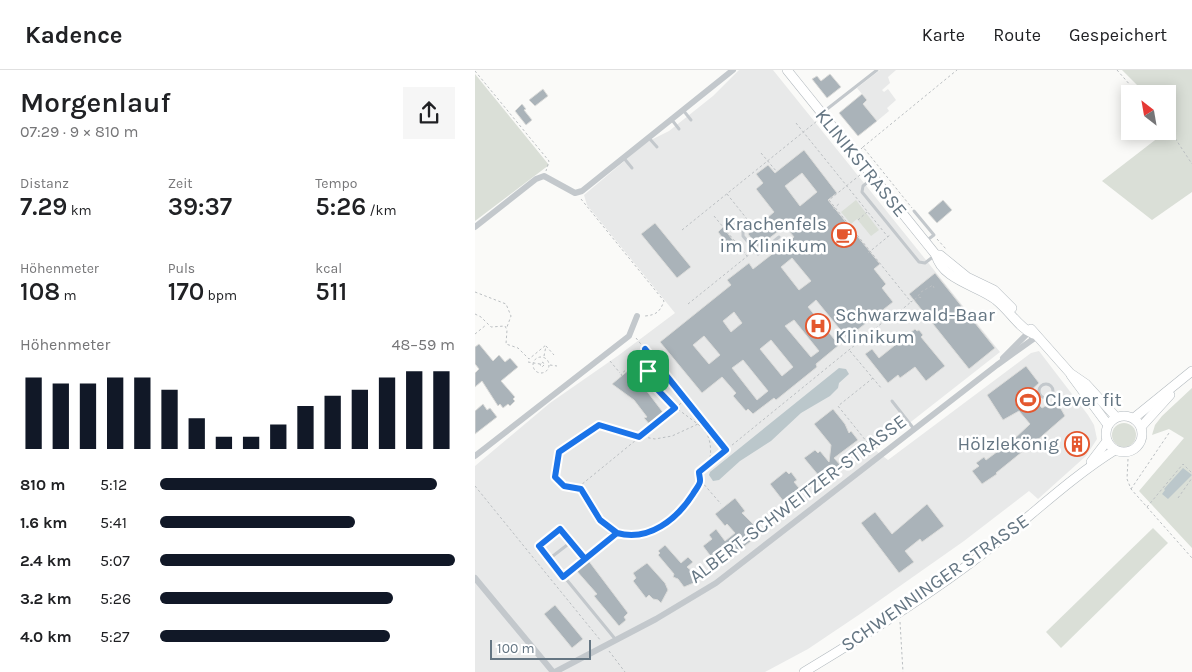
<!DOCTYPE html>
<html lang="de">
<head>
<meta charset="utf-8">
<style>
	:root { --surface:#fff; --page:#f6f6f6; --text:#202124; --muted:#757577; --line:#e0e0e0; --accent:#111827 }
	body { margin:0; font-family:Karla,sans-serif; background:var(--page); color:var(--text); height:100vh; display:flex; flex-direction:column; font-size:19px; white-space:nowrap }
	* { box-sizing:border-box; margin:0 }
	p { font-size:16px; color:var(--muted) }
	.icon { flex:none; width:28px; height:28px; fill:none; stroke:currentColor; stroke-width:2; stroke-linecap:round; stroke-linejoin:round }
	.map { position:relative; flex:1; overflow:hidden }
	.sheet { display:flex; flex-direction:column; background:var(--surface); width:475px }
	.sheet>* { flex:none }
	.needle { width:32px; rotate:329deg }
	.tools { position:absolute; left:646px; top:15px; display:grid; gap:10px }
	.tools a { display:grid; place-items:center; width:55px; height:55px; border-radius:0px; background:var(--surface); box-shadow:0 2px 12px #0003; font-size:25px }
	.scale { position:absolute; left:15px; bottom:12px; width:101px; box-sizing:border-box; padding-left:5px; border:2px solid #657683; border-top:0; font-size:14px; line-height:18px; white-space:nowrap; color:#657683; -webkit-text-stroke:4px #fff; paint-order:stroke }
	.pin { position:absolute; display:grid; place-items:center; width:42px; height:42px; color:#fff; margin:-21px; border-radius:10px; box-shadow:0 2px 8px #0006 }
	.round { display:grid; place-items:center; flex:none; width:52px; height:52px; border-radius:0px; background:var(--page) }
	.summary { display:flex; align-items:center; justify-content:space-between; height:85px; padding:0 20px }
	h1 { font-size:28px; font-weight:600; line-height:38px }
	.stats { display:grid; grid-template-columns:repeat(3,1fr); gap:8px; height:85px; padding:5px 20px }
	.stats div { display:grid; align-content:center }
	.stats b { font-size:25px; font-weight:600 }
	.stats small { font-size:14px; font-weight:400 }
	.stats p { font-size:14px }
	.chart { height:140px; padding:10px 20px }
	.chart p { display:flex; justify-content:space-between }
	.chart svg { width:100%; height:90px; margin-top:5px; stroke:var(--accent); stroke-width:6 }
	ul { padding:0 20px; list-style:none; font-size:16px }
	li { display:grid; grid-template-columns:80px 60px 1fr; align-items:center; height:38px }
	li i { height:12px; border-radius:6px; background:var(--accent) }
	header { display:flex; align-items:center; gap:30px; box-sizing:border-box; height:70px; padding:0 25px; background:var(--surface); border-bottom:1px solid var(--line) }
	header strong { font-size:24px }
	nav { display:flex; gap:28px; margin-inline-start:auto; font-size:18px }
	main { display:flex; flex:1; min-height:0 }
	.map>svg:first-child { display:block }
	.built { fill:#e8e9e9 }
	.green { fill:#dadfd7 }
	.water { fill:#bbc7cb }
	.building { fill:#aab3b9; stroke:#dcdcda; fill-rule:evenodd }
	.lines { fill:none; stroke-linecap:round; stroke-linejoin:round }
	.secondary-casing { stroke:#b3babf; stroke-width:10 }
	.path { stroke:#bbbfc2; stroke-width:1; stroke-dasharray:2.5 2.5; stroke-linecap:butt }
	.lane { stroke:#c3c8cc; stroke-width:3 }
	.street { stroke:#c3c8cc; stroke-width:6 }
	.secondary { stroke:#fff; stroke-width:9 }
	.route-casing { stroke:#fff; stroke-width:10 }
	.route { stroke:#1a73e8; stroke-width:6 }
	.labels { text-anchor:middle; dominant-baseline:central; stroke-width:5; stroke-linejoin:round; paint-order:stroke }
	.street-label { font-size:19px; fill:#657683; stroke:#fff }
	.poi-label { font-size:19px; fill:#657683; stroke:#fff; text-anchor:end }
</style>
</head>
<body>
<header>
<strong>Kadence</strong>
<nav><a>Karte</a><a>Route</a><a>Gespeichert</a></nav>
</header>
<main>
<section class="sheet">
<div class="summary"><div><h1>Morgenlauf</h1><p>07:29 · 9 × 810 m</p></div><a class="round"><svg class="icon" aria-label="share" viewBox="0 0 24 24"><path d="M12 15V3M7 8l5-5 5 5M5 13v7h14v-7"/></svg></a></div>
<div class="stats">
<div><p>Distanz</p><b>7.29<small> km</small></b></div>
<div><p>Zeit</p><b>39:37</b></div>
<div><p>Tempo</p><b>5:26<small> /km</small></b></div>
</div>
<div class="stats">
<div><p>Höhenmeter</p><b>108<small> m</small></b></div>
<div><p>Puls</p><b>170<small> bpm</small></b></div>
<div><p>kcal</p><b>511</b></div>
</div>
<div class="chart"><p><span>Höhenmeter</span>48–59 m</p>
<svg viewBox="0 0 160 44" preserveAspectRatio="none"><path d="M5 44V9M15 44V12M25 44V12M35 44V9M45 44V9M55 44V15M65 44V29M75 44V38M85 44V38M95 44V32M105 44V23M115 44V18M125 44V15M135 44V9M145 44V6M155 44V6"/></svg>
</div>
<ul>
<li><b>810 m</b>5:12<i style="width:94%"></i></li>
<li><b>1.6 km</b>5:41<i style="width:66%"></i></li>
<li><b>2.4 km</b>5:07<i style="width:100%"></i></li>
<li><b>3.2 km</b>5:26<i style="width:79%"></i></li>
<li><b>4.0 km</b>5:27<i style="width:78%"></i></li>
</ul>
</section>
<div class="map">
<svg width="717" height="602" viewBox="0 0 717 602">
	<rect width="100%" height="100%" fill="#fafaf8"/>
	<g class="built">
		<polygon points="264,0 298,0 525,282 400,380 413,390 556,283 564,281 613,345 619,355 622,369 611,386 563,429 554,421 489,471 388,542 333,579 290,602 0,602 0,396 75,333 144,285 200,243 112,135 109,125 172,72 194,61 238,26"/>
		<polygon points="405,0 421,0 413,7 415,13 407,20 409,22 413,19 421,30 412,38 414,41 402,51 388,34 392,30 382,18"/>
	</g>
	<g class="green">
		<polygon points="647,0 717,0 717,122 677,150 627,111 697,57 693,51 692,24 671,24"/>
		<polygon points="0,4 74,95 0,151"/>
		<polygon points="381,130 404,160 396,166 382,149 376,154 366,142"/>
		<polygon points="717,318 717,478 664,421 709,368 694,359 677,365 680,355 687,346"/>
		<circle cx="649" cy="365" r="12"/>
		<polygon points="678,458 693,473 586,578 571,562"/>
	</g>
	<g class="water">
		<polygon points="364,298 371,299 374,304 364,313 363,318 355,326 326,343 296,371 265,391 244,410 238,411 234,405 235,402"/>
		<polygon points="708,398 717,405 693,429 687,424 690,420 689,419"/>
	</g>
	<g class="building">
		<polygon points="355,4 366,17 352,28 337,9 342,6 346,11"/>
		<polygon points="68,19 73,26 60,36 54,30"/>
		<polygon points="387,24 392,30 388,34 402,51 383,66 364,43"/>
		<polygon points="47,34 51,39 49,40 57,50 51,55 40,41"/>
		<path d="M329 80 362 123 353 130 405 194 399 199 411 214 407 218 418 232 372 268 341 230 333 237 364 275 341 294 342 297 301 330 299 328 278 344 273 339 271 341 258 326 261 323 247 307 227 323 185 272 256 215 252 210 274 193 278 199 319 167 310 156 283 177 273 164 299 142 281 119 288 113 281 104 293 95 300 103ZM327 103 342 122 325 136 310 116ZM317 188 336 211 324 220 306 197ZM259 242 267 253 256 262 248 251ZM319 250 344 281 336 287 310 256ZM229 266 245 285 234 294 218 275ZM296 270 318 297 307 306 285 279ZM268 290 293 321 282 330 257 298Z"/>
		<polygon points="468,130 477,140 462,153 453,143"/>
		<polygon points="180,153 216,197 202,208 166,164"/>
		<polygon points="248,157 260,173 255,177 243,162"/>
		<polygon points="460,203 520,278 494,299 434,224"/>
		<polygon points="440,259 442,261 444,260 448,265 446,267 470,296 451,311 440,297 425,308 423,305 413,313 390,284 397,279 404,288"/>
		<polygon points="4,274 18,291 24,285 30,292 35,288 43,297 26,311 40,327 38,329 40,331 35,336 33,334 28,338 25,334 23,336 7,311 0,317 0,303 4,299 0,294 0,277"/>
		<polygon points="551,296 564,313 553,323 567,338 581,330 590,346 559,373 556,370 546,380 547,382 521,403 522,404 507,414 497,401 504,396 501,393 509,387 511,390 538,370 555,354 544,341 528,350 512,325"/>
		<polygon points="155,299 190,345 176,356 169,348 172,347 159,330 137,314"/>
		<polygon points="8,334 12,340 15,338 22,347 0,364 0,341"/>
		<polygon points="358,339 370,354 374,363 376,361 383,370 359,388 367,397 349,412 329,388 340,380 343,383 345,381 354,392 356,375 339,354"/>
		<polygon points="607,363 614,373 597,385 590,375"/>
		<polygon points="311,401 314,404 316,402 322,410 319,412 324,418 309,432 295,414"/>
		<polygon points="260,428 270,441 267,443 287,463 243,496 228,476 237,469 234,465 241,459 250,471 260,463 252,454 250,456 240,444"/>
		<polygon points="452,434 469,456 447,472 445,469 430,481 439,492 424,503 386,453 400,442 417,464"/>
		<polygon points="190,475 206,493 213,487 218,492 212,497 219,503 217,506 221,512 209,517 203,509 198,507 199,504 183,485 185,483 183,481"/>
		<polygon points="113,490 153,543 149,547 151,550 144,556 119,526 122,524 100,499"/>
		<polygon points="172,493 190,513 193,520 186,533 183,530 178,529 174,525 171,528 158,511 161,508 158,503"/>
		<polygon points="80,535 108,569 97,578 69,544"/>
	</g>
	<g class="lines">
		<defs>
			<g id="secondary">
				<path d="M312 0 461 185C467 210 504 216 521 230 535 241 543 257 558 264"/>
				<polyline points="461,185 465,185 492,207 519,220 537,238"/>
				<polyline points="556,259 595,303 611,314 641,347"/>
				<polyline points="596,305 633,355"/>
				<circle cx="649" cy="364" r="18"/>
				<polyline points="659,348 717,301"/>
				<polyline points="666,357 695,325"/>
				<polyline points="616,392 632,371"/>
				<path d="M329 602C389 566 450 528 506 485 551 451 592 410 640 380"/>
			</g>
		</defs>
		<use href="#secondary" class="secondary-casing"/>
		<g class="path">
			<polyline points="642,0 663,24"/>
			<polyline points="0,1 74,91 71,101"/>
			<polyline points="321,53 413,167"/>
			<polyline points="692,56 717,94"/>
			<polyline points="388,77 482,0"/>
			<polyline points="386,79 388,77 437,138"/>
			<polyline points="286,83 302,102"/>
			<polyline points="385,105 354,130 436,232 443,227 448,228"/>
			<polyline points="252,124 276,154"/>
			<path d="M106 129 189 231C185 242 181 245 170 246"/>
			<polyline points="358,139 365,133"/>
			<polyline points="239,146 272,186"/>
			<polyline points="383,150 392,142"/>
			<polyline points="207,160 342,51"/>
			<polyline points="462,169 471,179"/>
			<polyline points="393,183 415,165"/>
			<polyline points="0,222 31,234 36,246 32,257"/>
			<polyline points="443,226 446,222 458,215 459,218"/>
			<polyline points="213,234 275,184"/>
			<polyline points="425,241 436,232"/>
			<polyline points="0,244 6,247 16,257 30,256 32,260 31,274 43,278 54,289 71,275"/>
			<polyline points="0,264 11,255"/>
			<polyline points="161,268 250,379"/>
			<polyline points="71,276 79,285"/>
			<path d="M170 281C170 323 201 336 229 359 236 369 237 381 234 393"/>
			<polyline points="375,281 407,319"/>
			<polyline points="175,284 192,292"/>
			<polyline points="69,286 71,276"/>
			<circle cx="66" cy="295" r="8"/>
			<polyline points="135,291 145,303"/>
			<polyline points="53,292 65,294"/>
			<polygon points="67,292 70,294 67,297 65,295"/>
			<polyline points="75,295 82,296"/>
			<polyline points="147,306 146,304 157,295 172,301"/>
			<polyline points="398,308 363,336 400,382"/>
			<path d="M210 330 106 415V421C114 432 121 449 133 458 166 481 213 445 224 413 226 409 223 407 224 402L407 253 400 245"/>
			<polyline points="653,389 652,409 656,419 717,488"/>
			<polyline points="226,411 246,434"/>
			<polyline points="0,416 126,571"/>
			<polyline points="106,419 89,416 80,407 80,399 86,379 124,355 132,356 147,363 180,369 197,366 223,354"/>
			<polyline points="656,419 694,363"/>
			<polyline points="703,428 717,408"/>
			<polyline points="672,437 708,394 717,403"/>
			<polyline points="114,486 142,463"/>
			<polyline points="93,503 107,491"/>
			<polyline points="425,552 428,602"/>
			<polyline points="134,581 150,602"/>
		</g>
		<g class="lane">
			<polyline points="208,40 216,50"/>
			<polyline points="347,43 402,0"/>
			<polyline points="197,50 204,59"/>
			<polyline points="174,68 182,77"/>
			<polyline points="148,87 157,98"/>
			<polyline points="398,108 388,116 387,122 444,192 450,193 459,186"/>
			<polyline points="439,141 459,165 451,171"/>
			<polyline points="268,161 268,166 283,184 304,167"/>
			<circle cx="571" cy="321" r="7"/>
			<polyline points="417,331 439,359"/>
			<polyline points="74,489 96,472"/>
			<polyline points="110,489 85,459 64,476 141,570"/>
		</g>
		<g class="street">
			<polyline points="0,157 61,109 69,106 100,123 107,121 258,0"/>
			<polyline points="528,288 554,262"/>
			<polyline points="0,386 154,266 162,246"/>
			<polyline points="0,508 78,602"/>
			<polyline points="80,602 181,549 241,513 522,295 561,267"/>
		</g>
		<use href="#secondary" class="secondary"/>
	</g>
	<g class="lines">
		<defs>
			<path id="route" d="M173 301 181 318 200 338 164 367 124 355 84 382 80 407 89 416 106 419 125 450 142 463 110 489 85 459 64 476 88 507 142 463C174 472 202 449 218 424 220 420 226 414 225 410 225 407 224 405 224 402L251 380 170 279 173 301"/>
		</defs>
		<use href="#route" class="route-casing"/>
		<use href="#route" class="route"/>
	</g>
	<defs>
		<symbol id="cafe-ring" viewBox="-11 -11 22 22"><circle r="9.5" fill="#fff" stroke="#e4572e" stroke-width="1.5"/><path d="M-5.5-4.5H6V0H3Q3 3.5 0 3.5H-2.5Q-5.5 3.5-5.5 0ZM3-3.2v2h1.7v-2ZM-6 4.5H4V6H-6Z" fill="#e4572e"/></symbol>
		<symbol id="hospital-ring" viewBox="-11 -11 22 22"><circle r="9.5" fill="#fff" stroke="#e4572e" stroke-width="1.5"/><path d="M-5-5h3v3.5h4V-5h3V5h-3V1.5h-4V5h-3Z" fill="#e4572e"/></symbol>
		<symbol id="stadium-ring" viewBox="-11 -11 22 22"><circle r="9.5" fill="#fff" stroke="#e4572e" stroke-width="1.5"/><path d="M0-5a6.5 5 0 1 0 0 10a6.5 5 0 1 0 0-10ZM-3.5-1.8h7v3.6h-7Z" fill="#e4572e"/></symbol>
		<symbol id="building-ring" viewBox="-11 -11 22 22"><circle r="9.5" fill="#fff" stroke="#e4572e" stroke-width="1.5"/><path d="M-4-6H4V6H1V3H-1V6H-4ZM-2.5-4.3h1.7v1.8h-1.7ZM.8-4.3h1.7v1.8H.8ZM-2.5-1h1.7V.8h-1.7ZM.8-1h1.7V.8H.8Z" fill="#e4572e"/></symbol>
	</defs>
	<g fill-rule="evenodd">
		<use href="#cafe-ring" x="355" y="151" width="28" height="28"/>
		<use href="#hospital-ring" x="329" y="242" width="28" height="28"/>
		<use href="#stadium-ring" x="539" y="316" width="28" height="28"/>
		<use href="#building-ring" x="588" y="360" width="28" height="28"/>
	</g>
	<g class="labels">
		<g class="street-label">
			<text transform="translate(386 93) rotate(51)">KLINIKSTRASSE</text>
			<text transform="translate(323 429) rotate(-37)">ALBERT-SCHWEITZER-STRASSE</text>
			<text transform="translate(460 513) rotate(-35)">SCHWENNINGER STRASSE</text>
		</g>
		<g class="poi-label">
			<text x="352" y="154">Krachenfels<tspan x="352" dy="22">im Klinikum</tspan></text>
			<text x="360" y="245" text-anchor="start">Schwarzwald-Baar<tspan x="360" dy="22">Klinikum</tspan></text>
			<text x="570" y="330" text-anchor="start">Clever fit</text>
			<text x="584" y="374">Hölzlekönig</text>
		</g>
	</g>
</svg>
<div class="tools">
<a><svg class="needle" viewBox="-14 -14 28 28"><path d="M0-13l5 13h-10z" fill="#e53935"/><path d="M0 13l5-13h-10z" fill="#757577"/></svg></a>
</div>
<div class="scale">100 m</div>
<div class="pin" style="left:173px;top:301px;background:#1e9e55"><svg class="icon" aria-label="arrive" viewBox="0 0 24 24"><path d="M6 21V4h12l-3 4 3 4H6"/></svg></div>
</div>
</main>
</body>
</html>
